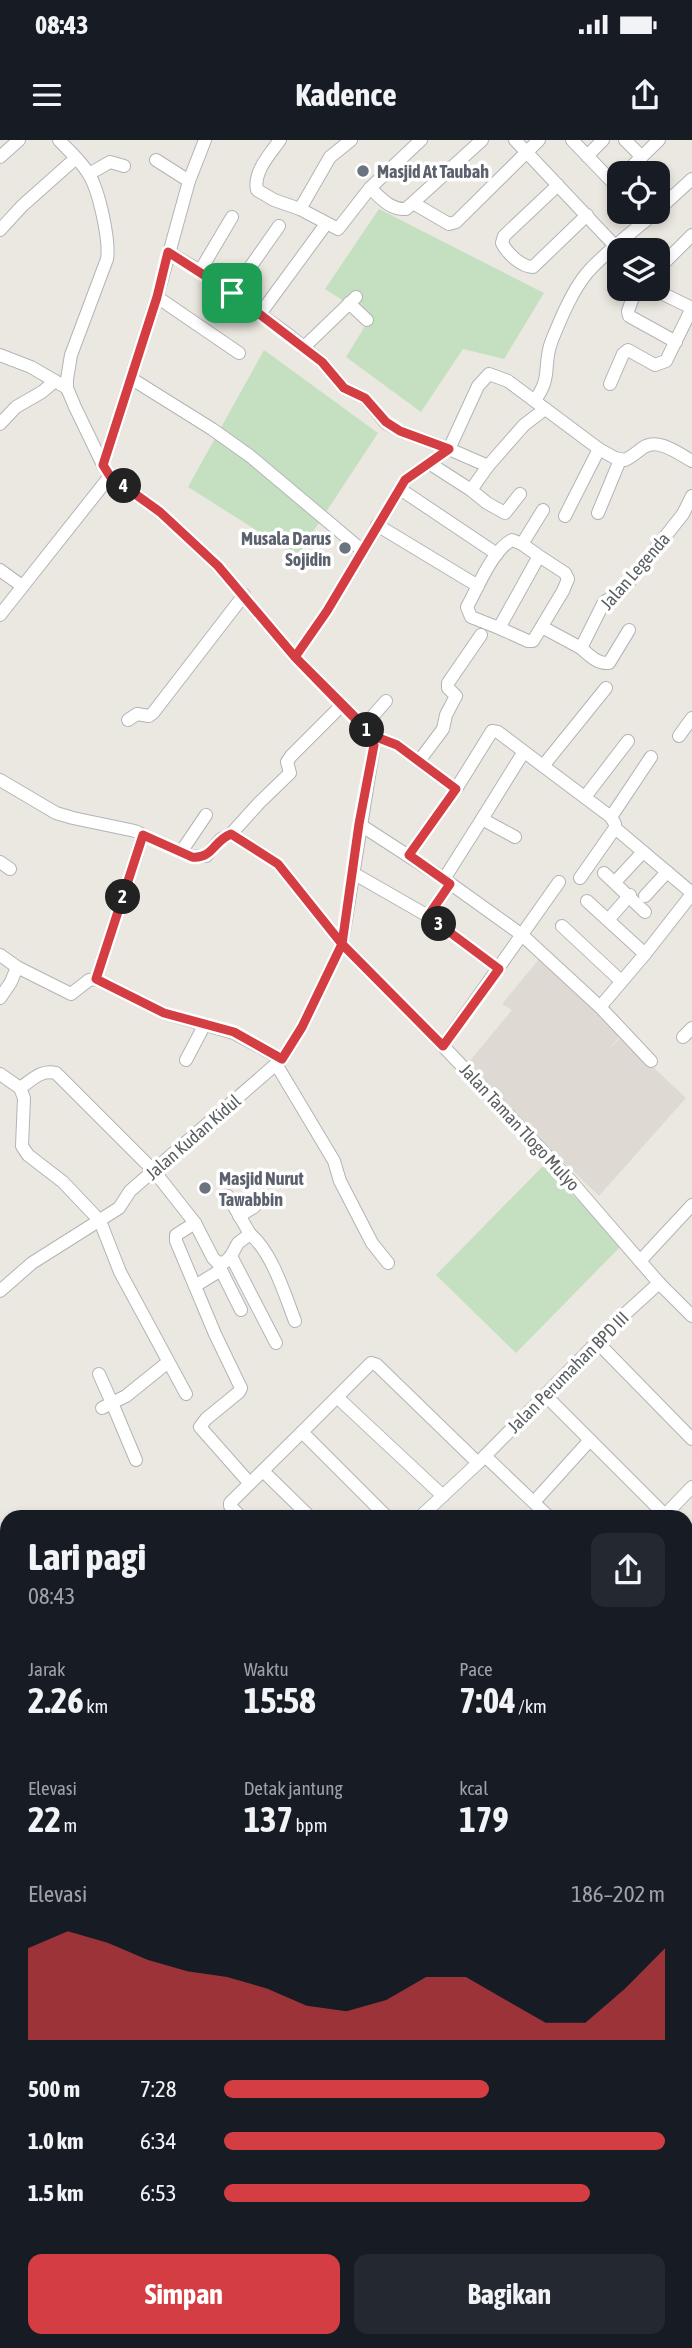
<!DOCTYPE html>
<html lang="id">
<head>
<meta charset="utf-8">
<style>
	:root { --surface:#171b24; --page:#242831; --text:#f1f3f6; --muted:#9ea1a6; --accent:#d43e43 }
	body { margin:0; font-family:"Asap Condensed",sans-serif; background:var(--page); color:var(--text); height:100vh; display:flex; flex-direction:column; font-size:26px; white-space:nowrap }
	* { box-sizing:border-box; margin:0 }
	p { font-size:23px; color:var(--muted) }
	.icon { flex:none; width:38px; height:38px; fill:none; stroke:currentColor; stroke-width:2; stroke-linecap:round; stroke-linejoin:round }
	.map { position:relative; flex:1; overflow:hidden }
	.sheet { position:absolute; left:0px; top:1370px; width:693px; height:838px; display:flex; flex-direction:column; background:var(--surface); border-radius:21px 21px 0 0; box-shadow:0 4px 10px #0003 }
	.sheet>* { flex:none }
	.tools { position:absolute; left:607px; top:21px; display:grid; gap:14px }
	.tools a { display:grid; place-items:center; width:63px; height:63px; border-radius:14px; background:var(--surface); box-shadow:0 4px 10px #0003; font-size:35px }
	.pin { position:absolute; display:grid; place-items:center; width:60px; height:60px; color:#fff; margin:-30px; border-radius:14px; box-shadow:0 4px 10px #0006 }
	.km { position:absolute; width:35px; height:35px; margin:-18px; border-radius:50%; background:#222; color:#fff; font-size:19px; line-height:35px; text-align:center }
	.round { display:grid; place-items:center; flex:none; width:74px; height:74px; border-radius:14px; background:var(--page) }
	.headline { display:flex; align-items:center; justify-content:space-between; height:119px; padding:0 28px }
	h1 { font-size:38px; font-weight:700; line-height:52px }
	.stats { display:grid; grid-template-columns:repeat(3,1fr); gap:10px; height:119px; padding:7px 28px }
	.stats div { display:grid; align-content:center }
	.stats b { font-size:35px; font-weight:700 }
	.stats small { font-size:19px; font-weight:400 }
	.stats p { font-size:19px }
	.chart { height:196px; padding:14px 28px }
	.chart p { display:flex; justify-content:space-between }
	.chart svg { width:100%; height:126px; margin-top:7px; fill:var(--accent); opacity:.7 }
	.action { display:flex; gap:14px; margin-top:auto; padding:14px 28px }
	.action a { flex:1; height:80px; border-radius:14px; background:var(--accent); color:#fff; font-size:28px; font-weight:700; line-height:80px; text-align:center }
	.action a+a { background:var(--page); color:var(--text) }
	ul { padding:0 28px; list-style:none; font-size:23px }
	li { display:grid; grid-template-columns:112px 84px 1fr; align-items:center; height:52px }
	li i { height:18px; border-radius:9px; background:var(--accent) }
	.status { display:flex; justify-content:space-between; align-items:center; height:49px; padding:0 35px; background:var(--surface); direction:ltr }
	.status svg { height:19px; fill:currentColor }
	header { display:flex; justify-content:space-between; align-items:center; height:91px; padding:0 28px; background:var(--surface); font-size:32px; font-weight:700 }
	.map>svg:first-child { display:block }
	.education { fill:#ded9d3 }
	.green { fill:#c4e0c0 }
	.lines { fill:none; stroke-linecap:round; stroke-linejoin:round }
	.minor-casing { stroke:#b2b4b7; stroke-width:14 }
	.minor { stroke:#fff; stroke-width:12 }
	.rail { stroke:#b0b1b1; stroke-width:2.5; stroke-dasharray:2 9; stroke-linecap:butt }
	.route-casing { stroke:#fff; stroke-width:14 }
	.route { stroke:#d43e43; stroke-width:9 }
	.worship-dot { fill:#6b7280; stroke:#fff; stroke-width:2.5 }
	.labels { text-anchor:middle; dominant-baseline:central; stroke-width:7; stroke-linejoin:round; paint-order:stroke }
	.worship-label { font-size:18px; font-weight:bold; fill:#5b616d; stroke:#fff; text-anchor:start }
	.street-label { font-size:18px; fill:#5a5e60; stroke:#fff }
</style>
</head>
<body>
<div class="status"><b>08:43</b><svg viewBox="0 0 49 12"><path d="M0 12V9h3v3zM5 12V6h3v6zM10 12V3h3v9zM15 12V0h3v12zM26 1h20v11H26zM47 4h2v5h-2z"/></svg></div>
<header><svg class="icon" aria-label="menu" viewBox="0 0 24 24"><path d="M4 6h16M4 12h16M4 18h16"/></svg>Kadence<svg class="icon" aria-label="share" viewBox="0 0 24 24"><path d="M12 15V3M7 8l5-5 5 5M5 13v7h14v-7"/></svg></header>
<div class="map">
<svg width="692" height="2208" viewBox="0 0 692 2208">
	<rect width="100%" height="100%" fill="#ebe8e1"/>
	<polygon class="education" points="540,818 620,896 608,910 621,897 686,958 599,1056 522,982 468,923 512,870 502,864"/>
	<g class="green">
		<polygon points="379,69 544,153 504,219 463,209 421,272 346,217 370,178 325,149"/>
		<polygon points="264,210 378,293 297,416 188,347"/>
		<polygon points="543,1026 623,1104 516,1213 436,1135"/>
	</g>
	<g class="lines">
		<defs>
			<g id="minor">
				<path d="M280 0C270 14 253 32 257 50L274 60 300 69"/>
				<polyline points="351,0 330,17 300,69 338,89 370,48 421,0"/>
				<polyline points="515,0 616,107"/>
				<polyline points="572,0 620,50"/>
				<polyline points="625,0 642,17"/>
				<polyline points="587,16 603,0"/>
				<polyline points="0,17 19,0"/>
				<polyline points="156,20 189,41"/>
				<polyline points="625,33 659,0"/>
				<polyline points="89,34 110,22 124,26"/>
				<path d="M558 45 504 96 502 103C507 113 521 127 533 127L587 75"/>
				<path d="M370 48C381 58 390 70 406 69L482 0"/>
				<polyline points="413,63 449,84 456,82 539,0"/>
				<polyline points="658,70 692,39"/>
				<polyline points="0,90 22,66 76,18"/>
				<path d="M168 112 200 131 286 193 322 222 344 248 365 258 386 283 400 291 449 309 478 246 489 234 508 241 599 309 615 318 625 320C633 316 638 311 644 307 659 298 679 314 692 321"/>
				<polyline points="661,126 692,95"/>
				<polyline points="200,131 232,77"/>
				<polyline points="636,149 628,171 629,176 676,202"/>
				<polyline points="232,153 279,86"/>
				<polyline points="157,157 239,213"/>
				<polyline points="349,163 367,180"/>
				<polyline points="260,174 326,84"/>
				<polyline points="303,208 356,157"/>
				<polyline points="0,215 31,227 67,248"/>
				<polyline points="132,239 212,289 250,316 363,411"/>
				<polyline points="610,244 623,214 628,210 655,225 666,221 692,168 653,149"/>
				<path d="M535 260C553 236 542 225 552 200 561 178 572 151 587 133 605 112 635 90 656 72"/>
				<polyline points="0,284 16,267 42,252 55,241"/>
				<polyline points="429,323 471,350 488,326"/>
				<polyline points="103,325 157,157 189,41 205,0"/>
				<polyline points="400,349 497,414"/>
				<polyline points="471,350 487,363 505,373 520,354"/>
				<polyline points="598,373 620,320"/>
				<polyline points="565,376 599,309"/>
				<polyline points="377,385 478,446"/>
				<polyline points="522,404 543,370"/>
				<polyline points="0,430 22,446"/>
				<polyline points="0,475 110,336"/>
				<polyline points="542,487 581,508 604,462 622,451 683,374 692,356"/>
				<path d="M499 488 471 477 467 467C477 449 493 409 512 400L522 404 539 416 499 488 528 501H533L563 451 568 439 565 433 539 416"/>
				<path d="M581 508C589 515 597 524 609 523L629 490"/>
				<polyline points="295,517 327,471 405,340 449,309 488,326 524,285 545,269"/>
				<polyline points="128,580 137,574 149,576 153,573 244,455"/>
				<polyline points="364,586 386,561"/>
				<polyline points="371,595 397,605 456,649"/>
				<polyline points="679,596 692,578"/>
				<polyline points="419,621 443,589 446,575 456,556 448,548 448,543 481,495"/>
				<polyline points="543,626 611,677"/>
				<polyline points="0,640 56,673 73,678 135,691 192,717 206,716 221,699 231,694 278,724 342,804 443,906 570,1040 659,1143 692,1176"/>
				<polyline points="585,657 628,601"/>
				<polyline points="482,679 523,613"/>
				<polyline points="359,684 444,739 522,795 600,867 645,814 587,761"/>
				<polyline points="615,684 611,677 651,617"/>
				<polyline points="231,694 259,663 290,633 287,622 291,616 342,565"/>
				<polyline points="181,712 206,675"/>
				<polyline points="409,715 456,649 492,591 498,592 543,626 606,548"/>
				<polyline points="0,722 10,729"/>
				<polyline points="353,733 428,776 499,829"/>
				<polyline points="604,733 645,772"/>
				<polyline points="580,738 615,688 692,753"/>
				<polyline points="444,739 482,679 515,697"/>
				<polyline points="615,742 643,712"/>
				<polyline points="645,756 667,732"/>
				<polyline points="428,776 450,744"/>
				<polyline points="608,780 630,755"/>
				<polyline points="562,786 621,841"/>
				<polyline points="645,814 692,754"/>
				<polyline points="0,815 17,827 71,854 89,840 96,839 164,873 234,893 282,919"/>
				<polyline points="96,839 143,695"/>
				<polyline points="0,858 11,842 17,827"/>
				<polyline points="600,867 651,921"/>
				<polyline points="683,897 692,888"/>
				<polyline points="443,906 559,742"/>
				<polyline points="186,920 205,884"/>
				<polyline points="276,924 334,1021 340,1041 372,1103 388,1123"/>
				<polyline points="0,934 20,948 24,958 22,1006 28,1015 63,1042 100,1081 120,1132 186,1254"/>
				<path d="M20 948C32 940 41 929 56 933L154 1031 195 1083 213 1118 218 1123 225 1122 231 1116 276 1203"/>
				<polyline points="228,1056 250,1094"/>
				<polyline points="239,1076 254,1067"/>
				<polyline points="195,1083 176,1095 176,1101 215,1194 241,1248 239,1252 206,1279 200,1287 245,1338"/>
				<path d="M231 1116 238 1103 250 1094C272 1112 285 1155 295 1181"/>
				<polyline points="640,1121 692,1065"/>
				<polyline points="221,1130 241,1170"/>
				<polyline points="195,1146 221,1130 218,1123"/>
				<path d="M0 1151 32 1123 119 1068 130 1051 282 919 302 887 342 804 374 605 371 595 364 586 295 517 218 426 160 372 110 336 103 325 75 267 67 248V239L71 215 107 119C110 101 99 49 88 33 81 21 69 11 59 0"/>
				<polyline points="598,1203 692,1299"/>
				<polyline points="99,1234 112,1263 102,1268"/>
				<polyline points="546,1256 667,1377"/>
				<polyline points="338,1258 443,1356"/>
				<polyline points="485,1316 549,1377"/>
				<polyline points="136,1320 112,1263 126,1256 167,1223"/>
				<polyline points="263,1331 310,1377"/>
				<polyline points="534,1362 590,1300"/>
				<polyline points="665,1375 692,1347"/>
				<polyline points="241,1377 230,1366 230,1363 302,1292"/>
				<polyline points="387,1377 302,1292 371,1223 377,1225 478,1323"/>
				<polyline points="420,1377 478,1323 626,1173 659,1143"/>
				<polyline points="686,1396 692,1402"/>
				<polyline points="0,1458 7,1459"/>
				<polyline points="686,1504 692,1498"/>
				<polyline points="0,1585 7,1594"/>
				<polyline points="7,1611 4,1615 7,1619"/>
				<polyline points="686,1643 692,1636"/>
				<polyline points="686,1693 692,1698"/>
				<polyline points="686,1770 692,1763"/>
				<polyline points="0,1811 7,1806"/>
				<polyline points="0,1863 7,1857"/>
				<polyline points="686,1884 692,1876"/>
				<polyline points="686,1925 692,1928"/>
				<polyline points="686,1984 692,1972"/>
				<polyline points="0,2001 7,1995"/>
				<polyline points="0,2035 7,2030"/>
				<polyline points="686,2078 692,2067"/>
				<polyline points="686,2088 692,2091"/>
				<polyline points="0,2094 7,2089"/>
				<polyline points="686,2138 692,2141"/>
				<polyline points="686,2190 692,2193"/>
				<polyline points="41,2202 45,2208"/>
				<polyline points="280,2202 285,2208"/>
				<polyline points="324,2202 330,2208"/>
				<polyline points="359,2202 364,2208"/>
				<polyline points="398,2202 404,2208"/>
				<polyline points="22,2205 27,2202"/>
				<polyline points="67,2208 75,2202"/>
				<polyline points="157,2208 163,2202"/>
				<polyline points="192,2208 198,2202"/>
				<polyline points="232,2208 239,2202"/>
				<polyline points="376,2208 383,2202"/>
				<polyline points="472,2208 478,2202"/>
				<polyline points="519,2208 525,2202"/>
				<polyline points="587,2208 593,2202"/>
				<polyline points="624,2208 627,2202"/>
				<polyline points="668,2208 671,2202"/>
			</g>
		</defs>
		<use href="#minor" class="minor-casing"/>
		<use href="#minor" class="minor"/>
		<polyline class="rail" points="0,2186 7,2200"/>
	</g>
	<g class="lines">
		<defs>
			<path id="route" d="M232 153 322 222 344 248 365 258 386 282 400 291 449 309 405 340 327 471 295 517 364 586 371 595 374 605 359 684 342 804 302 887 282 919 234 892 164 873 96 839 143 695 192 717C213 719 213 701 231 694L278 724 342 804 443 906 499 829 428 776 450 744 409 715 456 649 397 605 371 595 295 517 218 426 160 372 110 336 103 325 157 157 168 112 232 153"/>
		</defs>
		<use href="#route" class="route-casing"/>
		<use href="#route" class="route"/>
	</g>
	<g class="worship-dot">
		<circle cx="363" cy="31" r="7"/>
		<circle cx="345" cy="408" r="7"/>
		<circle cx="205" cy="1048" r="7"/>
	</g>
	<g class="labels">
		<g class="worship-label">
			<text x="377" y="31">Masjid At Taubah</text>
			<text x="331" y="398" text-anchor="end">Musala Darus<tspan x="331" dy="21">Sojidin</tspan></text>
			<text x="219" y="1038">Masjid Nurut<tspan x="219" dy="21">Tawabbin</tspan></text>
		</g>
		<g class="street-label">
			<text transform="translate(635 431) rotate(-49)">Jalan Legenda</text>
			<text transform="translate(520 987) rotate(47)">Jalan Taman Tlogo Mulyo</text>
			<text transform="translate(193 997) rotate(-41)">Jalan Kudan Kidul</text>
			<text transform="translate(568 1232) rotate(-45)">Jalan Perumahan BPD III</text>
		</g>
	</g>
</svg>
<div class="tools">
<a><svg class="icon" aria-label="locate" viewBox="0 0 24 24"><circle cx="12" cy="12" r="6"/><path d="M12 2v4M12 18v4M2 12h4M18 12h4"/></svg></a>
<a><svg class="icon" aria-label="layers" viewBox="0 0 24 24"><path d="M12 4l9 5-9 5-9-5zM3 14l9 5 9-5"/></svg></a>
</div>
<div class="pin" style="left:232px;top:153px;background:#1e9e55"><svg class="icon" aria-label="arrive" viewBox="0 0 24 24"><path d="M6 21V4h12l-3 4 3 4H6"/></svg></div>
<b class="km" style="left:367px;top:590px">1</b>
<b class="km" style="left:123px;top:757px">2</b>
<b class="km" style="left:439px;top:784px">3</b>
<b class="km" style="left:124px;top:346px">4</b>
<section class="sheet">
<div class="headline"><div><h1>Lari pagi</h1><p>08:43</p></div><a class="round"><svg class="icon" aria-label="share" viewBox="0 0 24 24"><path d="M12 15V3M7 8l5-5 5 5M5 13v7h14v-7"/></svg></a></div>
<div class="stats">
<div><p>Jarak</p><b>2.26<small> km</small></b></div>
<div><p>Waktu</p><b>15:58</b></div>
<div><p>Pace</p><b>7:04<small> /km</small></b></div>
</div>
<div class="stats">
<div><p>Elevasi</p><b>22<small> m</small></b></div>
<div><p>Detak jantung</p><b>137<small> bpm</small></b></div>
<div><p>kcal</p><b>179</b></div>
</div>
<div class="chart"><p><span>Elevasi</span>186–202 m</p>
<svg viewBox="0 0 160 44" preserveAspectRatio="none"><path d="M0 44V12L10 6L20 10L30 16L40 20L50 22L60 26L70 32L80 34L90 30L100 22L110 22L120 30L130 38L140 38L150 26L160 12V44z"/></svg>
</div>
<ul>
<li><b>500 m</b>7:28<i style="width:60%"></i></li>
<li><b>1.0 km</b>6:34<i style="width:100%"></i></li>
<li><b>1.5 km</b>6:53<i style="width:83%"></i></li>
</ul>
<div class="action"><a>Simpan</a><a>Bagikan</a></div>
</section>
</div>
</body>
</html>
